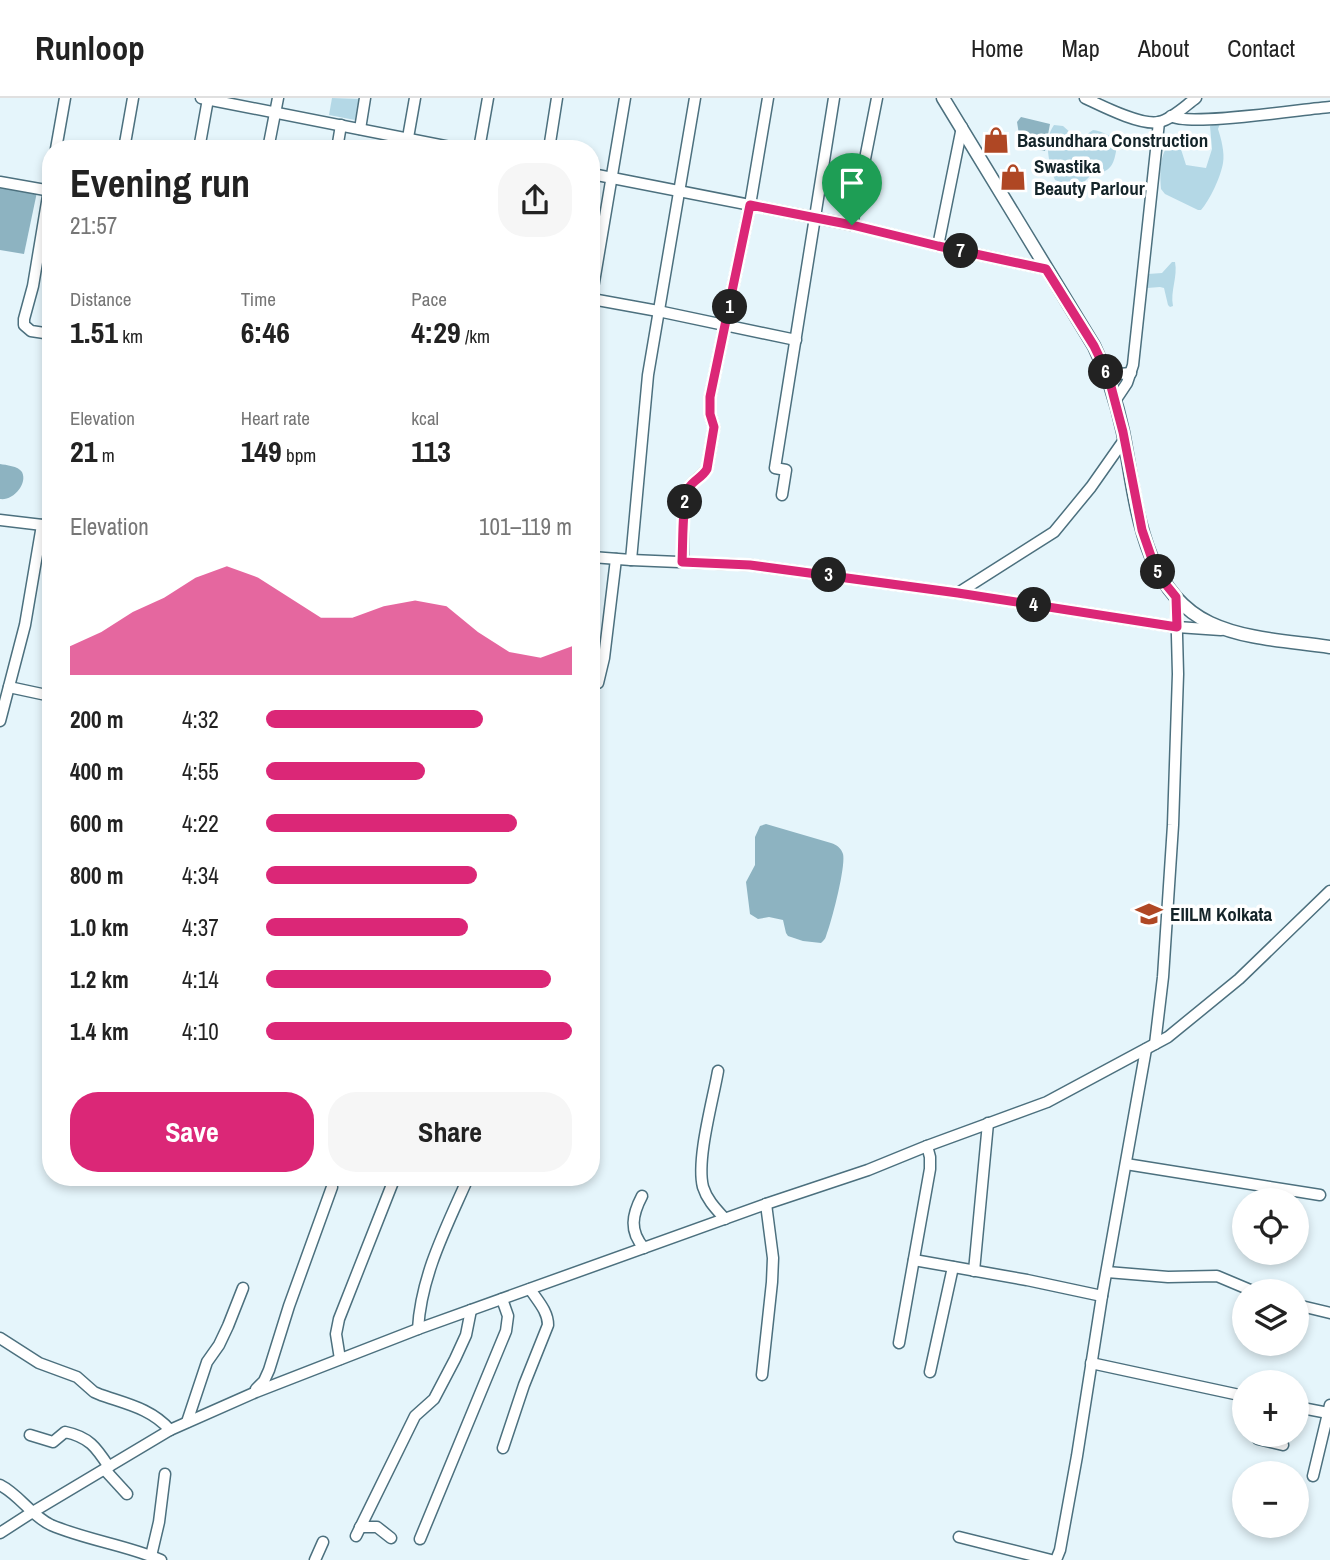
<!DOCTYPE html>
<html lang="en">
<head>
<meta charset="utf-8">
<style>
	:root { --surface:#fff; --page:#f6f6f6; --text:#222; --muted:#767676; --line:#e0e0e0; --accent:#db2777 }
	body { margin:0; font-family:"Archivo Narrow",sans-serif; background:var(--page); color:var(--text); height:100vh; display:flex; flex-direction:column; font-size:26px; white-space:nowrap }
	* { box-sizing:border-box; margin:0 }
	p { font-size:23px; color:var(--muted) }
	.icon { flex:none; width:38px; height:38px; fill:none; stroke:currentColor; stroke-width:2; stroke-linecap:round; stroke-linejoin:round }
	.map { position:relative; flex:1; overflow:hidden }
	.drawer { position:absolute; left:42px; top:42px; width:558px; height:1046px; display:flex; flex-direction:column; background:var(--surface); border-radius:28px; box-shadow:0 4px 10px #0003 }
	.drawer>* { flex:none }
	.buttons { position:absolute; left:1232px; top:1090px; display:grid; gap:14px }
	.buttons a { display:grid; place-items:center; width:77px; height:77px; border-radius:50%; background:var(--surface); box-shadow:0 4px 10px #0003; font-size:35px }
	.pin { position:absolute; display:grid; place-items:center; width:60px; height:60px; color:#fff; margin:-72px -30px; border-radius:50% 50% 50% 0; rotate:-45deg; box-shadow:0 0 7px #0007 }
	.pin .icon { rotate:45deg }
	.km { position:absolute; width:35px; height:35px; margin:-18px; border-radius:50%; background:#222; color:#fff; font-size:19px; line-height:35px; text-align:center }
	.round { display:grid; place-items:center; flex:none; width:74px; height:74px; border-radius:28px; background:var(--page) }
	.head { display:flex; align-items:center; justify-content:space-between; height:119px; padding:0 28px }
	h1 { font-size:38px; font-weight:700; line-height:52px }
	.figures { display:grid; grid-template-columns:repeat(3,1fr); gap:10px; height:119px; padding:7px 28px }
	.figures div { display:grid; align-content:center }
	.figures b { font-size:30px; font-weight:700 }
	.figures small { font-size:19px; font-weight:400 }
	.figures p { font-size:19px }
	.chart { height:196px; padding:14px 28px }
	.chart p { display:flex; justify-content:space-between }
	.chart svg { width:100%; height:126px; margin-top:7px; fill:var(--accent); opacity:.7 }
	.action { display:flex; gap:14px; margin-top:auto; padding:14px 28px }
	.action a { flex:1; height:80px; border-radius:28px; background:var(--accent); color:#fff; font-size:28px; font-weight:700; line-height:80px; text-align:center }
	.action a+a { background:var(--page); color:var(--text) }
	ul { padding:0 28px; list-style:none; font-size:23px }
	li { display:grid; grid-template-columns:112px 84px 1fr; align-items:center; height:52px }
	li i { height:18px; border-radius:9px; background:var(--accent) }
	header { display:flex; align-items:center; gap:42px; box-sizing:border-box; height:98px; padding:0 35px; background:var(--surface); border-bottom:2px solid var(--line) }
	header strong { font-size:33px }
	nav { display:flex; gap:38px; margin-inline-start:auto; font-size:24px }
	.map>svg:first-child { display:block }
	.green { fill:#b4d8e6 }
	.water { fill:#8db3c1 }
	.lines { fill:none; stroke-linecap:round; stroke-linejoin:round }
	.minor-casing { stroke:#4c707e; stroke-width:13 }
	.major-casing { stroke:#4c707e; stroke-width:15 }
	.minor { stroke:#fff; stroke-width:10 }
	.major { stroke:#fff; stroke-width:12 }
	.route-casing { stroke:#fff; stroke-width:14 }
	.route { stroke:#db2777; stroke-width:9 }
	.labels { text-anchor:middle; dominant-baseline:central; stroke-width:7; stroke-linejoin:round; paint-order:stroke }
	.poi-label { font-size:19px; font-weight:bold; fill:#142429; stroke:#fff; text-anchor:start }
</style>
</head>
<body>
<header>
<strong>Runloop</strong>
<nav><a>Home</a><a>Map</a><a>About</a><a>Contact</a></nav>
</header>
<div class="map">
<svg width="1330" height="1462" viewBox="0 0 1330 1462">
	<rect width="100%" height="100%" fill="#e5f5fb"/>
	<g class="green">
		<polygon points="332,0 359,1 355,22 329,17"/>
		<path d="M1221 23 1218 31C1221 40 1225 55 1223 65 1221 78 1210 102 1201 112H1198L1165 96 1161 91C1160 71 1159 59 1171 42L1179 45 1186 67 1206 70 1212 51 1210 28Z"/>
		<path d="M1054 27 1063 28 1072 36 1083 39 1093 32C1102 33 1111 38 1118 44 1115 54 1116 68 1105 73 1102 75 1097 74 1093 75L1081 87 1070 88 1055 82C1049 66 1043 42 1054 27Z"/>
		<path d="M1172 164H1175C1178 179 1170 193 1173 208L1170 209 1168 207 1164 190 1160 189 1147 190 1145 186 1148 176 1162 175Z"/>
	</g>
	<g class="water">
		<polygon points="1021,19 1050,26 1045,53 1021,49 1017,24"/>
		<polygon points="0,85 37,94 24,156 0,152"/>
		<path d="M0 366C6 367 18 368 22 374 28 386 13 403 0 401Z"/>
		<path d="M766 726 831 745C837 747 841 750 843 756 846 768 832 822 827 835 825 841 826 840 821 845L803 843 788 838 786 835 783 822 769 819 758 821 750 816 746 784 755 767V739L760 728Z"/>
	</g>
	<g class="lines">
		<defs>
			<g id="minor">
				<polyline points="201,0 460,51"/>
				<path d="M1085 0C1102 8 1141 28 1159 24 1172 21 1185 8 1196 0"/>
				<path d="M1171 18C1188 29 1303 11 1330 9"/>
				<polyline points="360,31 365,0"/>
				<polyline points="56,51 65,0"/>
				<polyline points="124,51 133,0"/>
				<polyline points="199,51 208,1"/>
				<polyline points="268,51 278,0"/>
				<polyline points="337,51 341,27"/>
				<polyline points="406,51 415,0"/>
				<polyline points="479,51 488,0"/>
				<polyline points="549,51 557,0"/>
				<polyline points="592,76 852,127 938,148 1046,171"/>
				<polyline points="51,80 33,188 24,221 24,227 31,233 51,236"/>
				<polyline points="0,84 51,93"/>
				<polyline points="852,127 877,0"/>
				<polyline points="938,148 962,29"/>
				<polyline points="592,196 625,0"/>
				<polyline points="592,201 658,213 796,242"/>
				<polyline points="1108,277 1131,275"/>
				<polyline points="1115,303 1127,285 1133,267 1159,24"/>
				<polyline points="782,397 786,372 775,370 834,0"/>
				<polyline points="0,422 51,428"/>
				<polyline points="592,459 631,462 750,467 958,495 1177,529 1221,532"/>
				<polyline points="631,462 648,277 695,0"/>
				<path d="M683 464C683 448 682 404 688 391 693 382 702 379 707 371L714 329 710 316V299L750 107 768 0"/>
				<polyline points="958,495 1054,434 1091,389 1124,342"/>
				<polyline points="598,585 604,560 616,461"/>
				<polyline points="9,589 51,598"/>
				<polyline points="0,623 25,527 42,427"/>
				<polyline points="1155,946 1163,879 1173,727 1178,576 1176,499"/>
				<path d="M718 973C713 1002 696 1062 703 1089 707 1102 716 1111 725 1121"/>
				<polyline points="1126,1066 1320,1097"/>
				<path d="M642 1098C632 1117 629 1133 644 1150"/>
				<polyline points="914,1162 1027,1182 1102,1198"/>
				<polyline points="974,1173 988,1025"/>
				<polyline points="1107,1174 1168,1179 1217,1178 1255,1194"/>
				<polyline points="1297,1207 1330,1215"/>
				<path d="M418 1231C421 1177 447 1128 468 1080"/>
				<path d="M0 1240 39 1265 77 1279 94 1294 101 1297C127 1306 152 1311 170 1332"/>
				<polyline points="899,1245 930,1071 930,1059 927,1048"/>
				<polyline points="340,1261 336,1236 339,1221 393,1084"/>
				<polyline points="1091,1265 1244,1298"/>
				<polyline points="930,1274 953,1169"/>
				<polyline points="762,1277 772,1184 773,1160 766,1106"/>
				<polyline points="256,1291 264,1283 269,1272 289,1208 332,1089"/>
				<polyline points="1297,1309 1328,1315"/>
				<polyline points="187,1324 207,1264 219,1247 228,1228 243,1190"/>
				<path d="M30 1337 53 1344 65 1334C89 1339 96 1349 109 1369"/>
				<polyline points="1256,1337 1258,1341 1283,1347"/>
				<path d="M503 1350 524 1287 548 1227C548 1213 537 1202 530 1191"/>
				<polyline points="105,1372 127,1396"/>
				<polyline points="1313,1378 1330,1307"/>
				<path d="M0 1387C20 1397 30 1417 51 1427 86 1442 126 1447 161 1462"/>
				<polyline points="360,1429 377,1429 391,1440"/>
				<polyline points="0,1435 31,1415 170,1332 256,1294 418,1231 766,1106 868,1072 927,1048 1047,1004 1168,939 1239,881 1330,793"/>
				<polyline points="356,1438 415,1318 434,1301 455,1261 466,1237 471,1212"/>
				<polyline points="959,1439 1051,1462"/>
				<polyline points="420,1441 506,1233 508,1218 502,1201"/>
				<polyline points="151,1458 159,1424 165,1376"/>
				<polyline points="315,1462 323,1444"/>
				<polyline points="1056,1462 1060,1452 1077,1358 1102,1198 1146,951"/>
			</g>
			<path id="major" d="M943 0 1094 248C1108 277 1116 301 1123 334 1136 400 1140 492 1210 525 1246 542 1291 543 1330 549"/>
		</defs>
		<use href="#minor" class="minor-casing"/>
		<use href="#major" class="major-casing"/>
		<use href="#minor" class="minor"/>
		<use href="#major" class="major"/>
	</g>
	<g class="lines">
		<defs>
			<path id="route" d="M750 107 852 127 938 148 1046 171 1094 248 1108 277 1123 334 1142 432 1153 464 1163 483 1176 499 1177 529 958 495 750 467 682 464C683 448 682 404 688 391 693 382 702 380 707 371L714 329 710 316V299Z"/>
		</defs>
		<use href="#route" class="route-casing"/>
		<use href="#route" class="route"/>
	</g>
	<defs>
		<symbol id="shop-bare" viewBox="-9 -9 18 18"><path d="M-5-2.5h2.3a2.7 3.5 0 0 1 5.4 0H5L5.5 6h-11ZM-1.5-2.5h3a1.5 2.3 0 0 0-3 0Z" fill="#af4724" stroke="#fff" stroke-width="2.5" paint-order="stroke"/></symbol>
		<symbol id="university-bare" viewBox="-9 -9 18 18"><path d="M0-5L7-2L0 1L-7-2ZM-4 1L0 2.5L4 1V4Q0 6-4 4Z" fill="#af4724" stroke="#fff" stroke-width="2.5" paint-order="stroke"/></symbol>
	</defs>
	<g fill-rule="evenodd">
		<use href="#shop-bare" x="977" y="23" width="38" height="38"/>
		<use href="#shop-bare" x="994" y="60" width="38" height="38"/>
		<use href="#university-bare" x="1130" y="797" width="38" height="38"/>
	</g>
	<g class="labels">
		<g class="poi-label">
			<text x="1017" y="42">Basundhara Construction</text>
			<text x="1034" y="68">Swastika<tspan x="1034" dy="22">Beauty Parlour</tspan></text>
			<text x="1170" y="816">EIILM Kolkata</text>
		</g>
	</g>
</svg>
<div class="buttons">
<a><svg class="icon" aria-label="locate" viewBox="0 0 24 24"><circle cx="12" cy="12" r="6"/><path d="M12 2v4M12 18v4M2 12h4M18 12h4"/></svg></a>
<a><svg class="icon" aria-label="layers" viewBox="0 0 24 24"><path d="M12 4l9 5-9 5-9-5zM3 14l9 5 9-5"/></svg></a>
<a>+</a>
<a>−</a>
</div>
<div class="pin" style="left:852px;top:127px;background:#1e9e55"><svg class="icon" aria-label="arrive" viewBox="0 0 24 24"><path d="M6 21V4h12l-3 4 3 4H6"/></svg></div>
<b class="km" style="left:730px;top:209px">1</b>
<b class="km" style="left:685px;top:404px">2</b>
<b class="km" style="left:829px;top:477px">3</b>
<b class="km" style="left:1034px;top:507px">4</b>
<b class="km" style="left:1158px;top:474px">5</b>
<b class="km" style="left:1106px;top:274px">6</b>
<b class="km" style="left:961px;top:153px">7</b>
<section class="drawer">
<div class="head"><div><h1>Evening run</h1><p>21:57</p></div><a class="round"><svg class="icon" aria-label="share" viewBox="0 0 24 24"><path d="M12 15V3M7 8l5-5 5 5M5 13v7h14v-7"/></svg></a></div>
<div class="figures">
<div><p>Distance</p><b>1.51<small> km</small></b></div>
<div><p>Time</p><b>6:46</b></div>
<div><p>Pace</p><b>4:29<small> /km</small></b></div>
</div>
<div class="figures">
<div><p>Elevation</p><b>21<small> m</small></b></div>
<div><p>Heart rate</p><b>149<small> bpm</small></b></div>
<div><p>kcal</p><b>113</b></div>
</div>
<div class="chart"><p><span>Elevation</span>101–119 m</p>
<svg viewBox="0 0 160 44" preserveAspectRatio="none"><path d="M0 44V34L10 29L20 22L30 17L40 10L50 6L60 10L70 17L80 24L90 24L100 20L110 18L120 20L130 29L140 36L150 38L160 34V44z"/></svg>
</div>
<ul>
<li><b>200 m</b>4:32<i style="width:71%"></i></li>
<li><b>400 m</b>4:55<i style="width:52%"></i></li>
<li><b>600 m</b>4:22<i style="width:82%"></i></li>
<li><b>800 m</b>4:34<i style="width:69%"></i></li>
<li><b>1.0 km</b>4:37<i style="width:66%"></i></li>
<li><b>1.2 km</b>4:14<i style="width:93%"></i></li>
<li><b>1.4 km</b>4:10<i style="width:100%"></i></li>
</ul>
<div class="action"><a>Save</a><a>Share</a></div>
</section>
</div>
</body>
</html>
